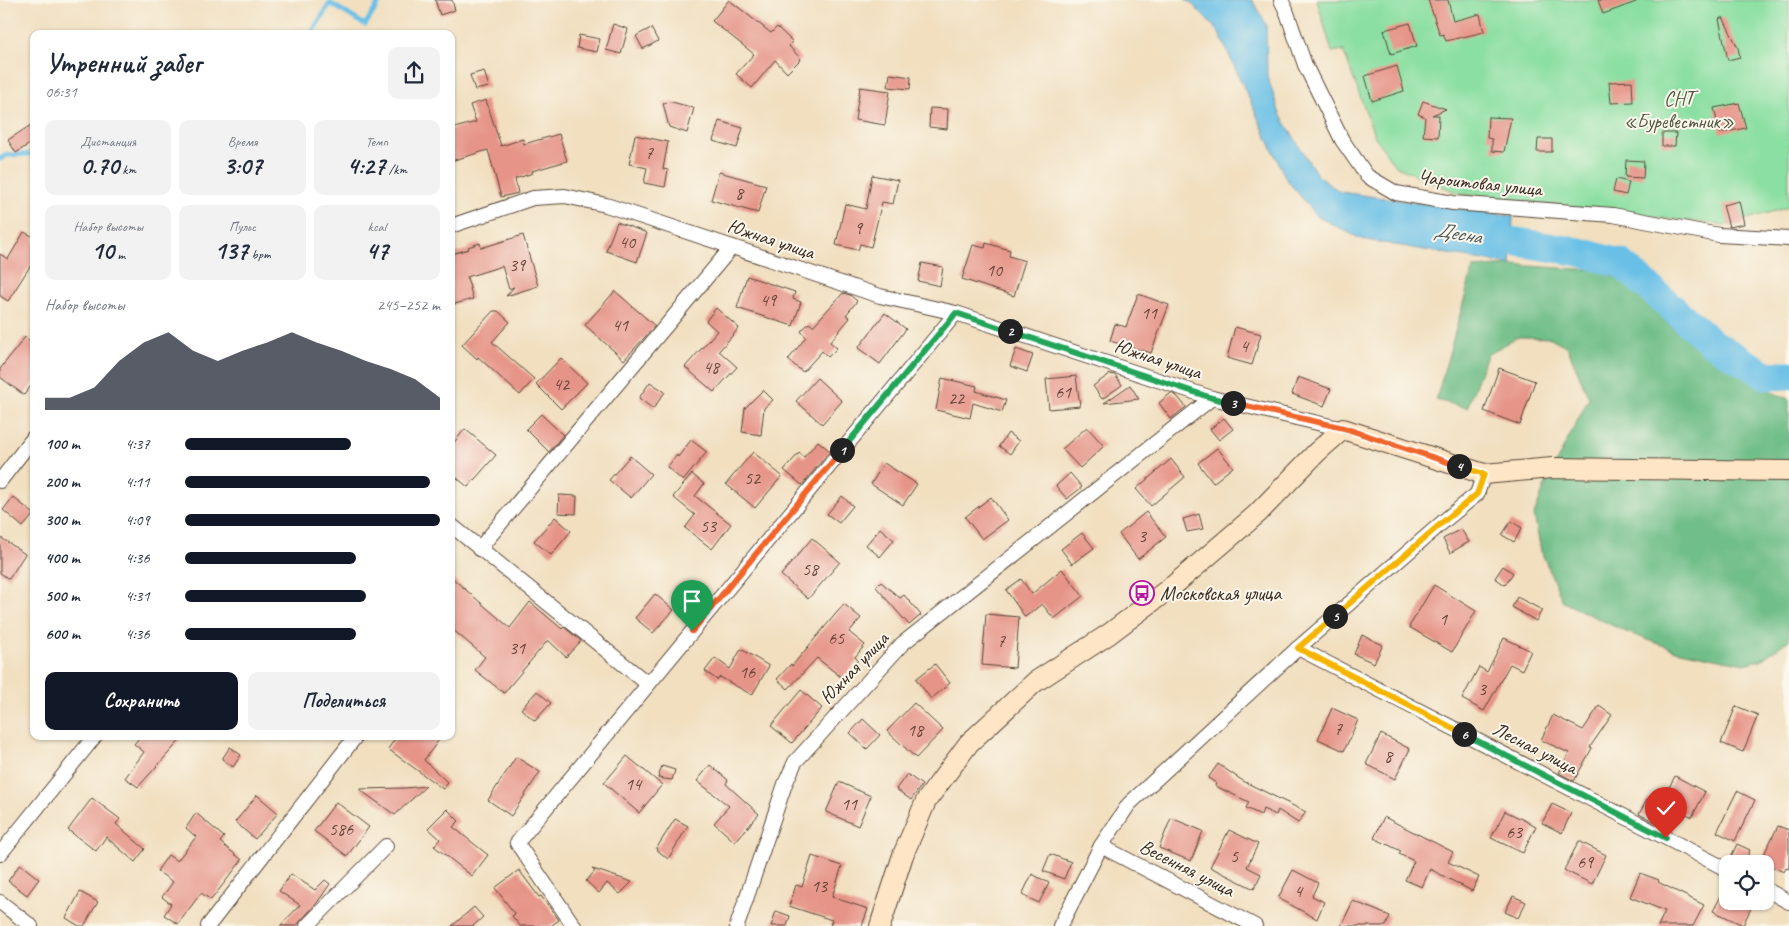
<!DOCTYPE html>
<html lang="ru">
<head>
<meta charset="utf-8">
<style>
	:root { --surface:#fff; --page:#f2f2f3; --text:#1f2937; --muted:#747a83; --accent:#111827 }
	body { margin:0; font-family:Caveat,sans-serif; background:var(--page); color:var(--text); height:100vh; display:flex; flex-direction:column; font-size:19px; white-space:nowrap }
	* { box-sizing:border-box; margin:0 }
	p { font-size:16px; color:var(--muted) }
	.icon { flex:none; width:28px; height:28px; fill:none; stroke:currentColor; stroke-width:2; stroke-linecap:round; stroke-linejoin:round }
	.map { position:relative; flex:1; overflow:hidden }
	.sheet { position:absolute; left:30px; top:30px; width:425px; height:710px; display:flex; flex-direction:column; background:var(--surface); border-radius:10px; box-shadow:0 1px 4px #0004 }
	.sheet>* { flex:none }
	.buttons { position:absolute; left:1719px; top:855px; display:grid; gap:10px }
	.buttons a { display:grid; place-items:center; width:55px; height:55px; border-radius:10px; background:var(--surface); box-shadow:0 1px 4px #0004; font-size:25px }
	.pin { position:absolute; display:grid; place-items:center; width:42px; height:42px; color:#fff; margin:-51px -21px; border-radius:50% 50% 50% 0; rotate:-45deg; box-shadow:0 0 5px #0007 }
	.pin .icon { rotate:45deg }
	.km { position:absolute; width:25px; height:25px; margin:-12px; border-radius:50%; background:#222; color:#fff; font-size:14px; line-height:25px; text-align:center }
	.round { display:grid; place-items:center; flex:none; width:52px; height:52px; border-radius:10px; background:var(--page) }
	.head { display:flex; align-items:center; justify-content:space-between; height:85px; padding:0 15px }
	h1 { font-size:28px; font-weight:800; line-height:38px }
	.stats { display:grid; grid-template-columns:repeat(3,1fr); gap:8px; height:85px; padding:5px 15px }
	.stats div { display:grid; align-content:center; border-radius:10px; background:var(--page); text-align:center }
	.stats b { font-size:25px; font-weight:800 }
	.stats small { font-size:14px; font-weight:400 }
	.stats p { font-size:14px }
	.chart { height:140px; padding:10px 15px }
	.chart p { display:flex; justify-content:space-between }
	.chart svg { width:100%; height:90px; margin-top:5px; fill:var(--accent); opacity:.7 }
	.primary-button { display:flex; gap:10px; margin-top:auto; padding:10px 15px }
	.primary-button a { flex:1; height:58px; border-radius:10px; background:var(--accent); color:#fff; font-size:20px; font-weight:800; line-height:58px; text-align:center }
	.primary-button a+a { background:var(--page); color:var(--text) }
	ul { padding:0 15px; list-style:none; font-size:16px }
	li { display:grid; grid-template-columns:80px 60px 1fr; align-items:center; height:38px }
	li i { height:12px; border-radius:6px; background:var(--accent) }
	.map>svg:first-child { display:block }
	.green { fill:#8bdfa2; stroke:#638460 }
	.forest { fill:#70be88; stroke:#567453 }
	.water { fill:#69c0e6; stroke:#527582 }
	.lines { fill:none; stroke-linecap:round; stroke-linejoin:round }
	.stream { stroke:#69c0e6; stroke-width:5 }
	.river { stroke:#69c0e6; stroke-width:29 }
	.building { fill:#e69488 }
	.street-casing { stroke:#564536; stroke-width:16 }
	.secondary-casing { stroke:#564536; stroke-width:22 }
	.street { stroke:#fff; stroke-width:14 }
	.secondary { stroke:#fee5c5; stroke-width:20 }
	.split-1-casing { stroke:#fff; stroke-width:10 }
	.split-2-casing { stroke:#fff; stroke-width:10 }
	.split-3-casing { stroke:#fff; stroke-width:10 }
	.split-4-casing { stroke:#fff; stroke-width:10 }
	.split-5-casing { stroke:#fff; stroke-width:10 }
	.split-6-casing { stroke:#fff; stroke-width:10 }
	.split-7-casing { stroke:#fff; stroke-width:10 }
	.split-1 { stroke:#f0652b; stroke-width:6 }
	.split-2 { stroke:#22a559; stroke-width:6 }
	.split-3 { stroke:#22a559; stroke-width:6 }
	.split-4 { stroke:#f0652b; stroke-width:6 }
	.split-5 { stroke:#f5b400; stroke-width:6 }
	.split-6 { stroke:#f5b400; stroke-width:6 }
	.split-7 { stroke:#22a559; stroke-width:6 }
	.labels { text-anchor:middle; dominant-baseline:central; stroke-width:4; stroke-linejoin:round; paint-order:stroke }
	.number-label { font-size:18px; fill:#664438 }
	.park-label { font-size:20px; fill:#4f573f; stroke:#fbf7ec }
	.street-label { font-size:20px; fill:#3b2a1e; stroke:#fbf7ec }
	.poi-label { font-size:20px; fill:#3b2a1e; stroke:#fbf7ec; text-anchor:start }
	.water-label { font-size:21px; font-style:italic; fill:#49575a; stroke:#fbf7ec }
</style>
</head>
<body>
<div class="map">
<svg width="1789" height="926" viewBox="0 0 1789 926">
	<rect width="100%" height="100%" fill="#fbf7ec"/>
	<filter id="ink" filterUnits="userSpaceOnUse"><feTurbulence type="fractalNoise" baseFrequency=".02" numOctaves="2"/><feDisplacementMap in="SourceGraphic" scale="10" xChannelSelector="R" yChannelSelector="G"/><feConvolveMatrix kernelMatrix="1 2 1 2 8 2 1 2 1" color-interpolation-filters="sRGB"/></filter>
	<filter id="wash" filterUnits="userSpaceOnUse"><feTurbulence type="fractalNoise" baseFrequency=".0096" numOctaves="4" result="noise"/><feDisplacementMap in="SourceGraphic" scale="20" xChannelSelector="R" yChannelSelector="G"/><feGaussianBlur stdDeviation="1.12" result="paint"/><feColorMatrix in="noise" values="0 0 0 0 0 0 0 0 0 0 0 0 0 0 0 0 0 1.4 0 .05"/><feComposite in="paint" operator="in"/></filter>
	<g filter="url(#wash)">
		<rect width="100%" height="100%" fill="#f1dfc0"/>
		<polygon class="green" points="1317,0 1789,0 1789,207 1726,225 1642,216 1460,194 1395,166 1375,137 1343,50 1332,52"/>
		<polygon class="forest" points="1512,265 1596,270 1633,284 1670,326 1771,392 1789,399 1789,640 1761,660 1744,664 1676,650 1626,632 1563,602 1541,551 1534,515 1547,480 1589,398 1567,347 1551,338 1517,337 1487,355 1467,408 1436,400 1473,268"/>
		<polygon class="water" points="1185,0 1252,0 1266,24 1267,76 1280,114 1317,175 1340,192 1513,216 1511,265 1361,239 1318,217 1286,179 1218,31 1190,2"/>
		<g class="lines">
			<g class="stream">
				<polyline points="311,34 330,3 365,25 381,0"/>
				<polyline points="0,159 7,155 34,154"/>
			</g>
			<polyline class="river" points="1473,235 1580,252 1622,264 1712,343 1768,376 1789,375"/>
		</g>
		<g id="blocks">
			<g class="building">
				<polygon points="435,0 452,0 455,10 440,15"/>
				<polygon points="729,0 771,33 777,27 793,42 789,46 801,59 787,73 775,60 752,88 736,74 754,54 712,21"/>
				<polygon points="1428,0 1448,0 1453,21 1480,14 1484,32 1446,41 1443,34 1440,35"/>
				<polygon points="1598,0 1636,0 1636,2 1603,14"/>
				<polygon points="1723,17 1738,48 1740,57 1728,60 1719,19"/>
				<polygon points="1410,23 1417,46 1391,54 1384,30"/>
				<polygon points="613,24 628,29 621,54 606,50"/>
				<polygon points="651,28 658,41 643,49 636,36"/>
				<polygon points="579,35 600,39 597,52 577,48"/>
				<polygon points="1397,66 1404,91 1372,101 1365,76"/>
				<polygon points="484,71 489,87 475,90 470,75"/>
				<polygon points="890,74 911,77 910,89 888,87"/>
				<polygon points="1632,81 1633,102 1611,103 1609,82"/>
				<polygon points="860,87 890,91 885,125 855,120"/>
				<polygon points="486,100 501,146 523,139 524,144 559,134 567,161 532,171 533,173 515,179 518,193 501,197 488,150 451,161 451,129 476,122 470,105"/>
				<polygon points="1423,101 1446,109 1432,115 1439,115 1438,137 1423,136 1425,117 1418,114"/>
				<polygon points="672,102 694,108 687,133 669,127 663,103"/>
				<polygon points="1739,103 1746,128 1720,133 1714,108"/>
				<polygon points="930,108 948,109 947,129 929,127"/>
				<polygon points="1488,117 1511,118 1504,152 1492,151 1492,139 1487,138"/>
				<polygon points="719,121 743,128 737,148 713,141"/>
				<polygon points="34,123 34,141 16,153 8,140"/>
				<polygon points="1662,133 1676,133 1675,146 1662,146"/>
				<polygon points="635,135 668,142 663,169 668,170 665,187 644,183 647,168 629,164"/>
				<polygon points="1538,139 1552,139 1552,152 1537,152"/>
				<polygon points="1626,160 1644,161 1643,178 1625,177"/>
				<polygon points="719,172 766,185 758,213 711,200"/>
				<polygon points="872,175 898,180 893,204 882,202 871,247 860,244 858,250 836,245 845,204 866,209"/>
				<polygon points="1616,179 1629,182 1626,195 1613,192"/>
				<polygon points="1739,201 1744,224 1729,227 1723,205"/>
				<polygon points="617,222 647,233 637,262 606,251"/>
				<polygon points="24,232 34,237 34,260 8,301 0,296 0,254 8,259"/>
				<polygon points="523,235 538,286 506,296 514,287 509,289 502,266 467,277 473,299 451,305 451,254 469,249 468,247 480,243 481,248"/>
				<polygon points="986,243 1010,250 1009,256 1025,261 1014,296 962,279 973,245 985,248"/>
				<polygon points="922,263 943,267 940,286 918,281"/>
				<polygon points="747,276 795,292 793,299 801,302 793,326 737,308"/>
				<polygon points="615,291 655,326 624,360 585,325"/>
				<polygon points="843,293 850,295 857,301 846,315 850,318 830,342 837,348 828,357 822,351 803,372 788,360 806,337 801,331 809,323 813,326"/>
				<polygon points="1138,294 1169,305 1151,353 1110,341 1115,324 1126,327"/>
				<polygon points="716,308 739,328 719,351 737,367 714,392 685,367 717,331 706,321"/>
				<polygon points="493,311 498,311 510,322 492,342 534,379 520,395 478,357 477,359 462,345"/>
				<polygon points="885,313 906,329 880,364 858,348"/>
				<polygon points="1235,327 1261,334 1252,365 1227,358"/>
				<polygon points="25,337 34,344 34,382 24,395 0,377 0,369"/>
				<polygon points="1016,349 1033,355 1027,372 1010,366"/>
				<polygon points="561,358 587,383 561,409 536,384"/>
				<polygon points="1499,368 1535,381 1520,425 1484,411"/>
				<polygon points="1110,374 1115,375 1122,385 1102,399 1093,386"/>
				<polygon points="1076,376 1080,406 1049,409 1046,379"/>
				<polygon points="1298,377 1331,389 1324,406 1292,394"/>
				<polygon points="817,378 842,401 822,424 796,401"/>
				<polygon points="942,378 977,386 976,391 1006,400 1002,412 973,403 970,418 936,410"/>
				<polygon points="650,382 665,392 653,409 639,398"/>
				<polygon points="1130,385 1139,399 1104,403"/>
				<polygon points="763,390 773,400 764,408 761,435 742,432 745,408"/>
				<polygon points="1171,393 1177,396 1186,407 1171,419 1159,403"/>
				<polygon points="541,414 563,435 549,452 526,429"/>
				<polygon points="1224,418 1233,429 1219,440 1210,429"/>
				<polygon points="1087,427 1104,446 1080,468 1062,449"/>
				<polygon points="465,429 496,455 468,487 451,473 451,446"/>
				<polygon points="1008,433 1019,441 1010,454 999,446"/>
				<polygon points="691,440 707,452 683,481 667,467 677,455 678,457"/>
				<polygon points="818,441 830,451 802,485 784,470 799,453 804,457"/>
				<polygon points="1217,448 1233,467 1213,483 1198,463"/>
				<polygon points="753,452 782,476 755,508 726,484"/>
				<polygon points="630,456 651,474 631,498 609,480"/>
				<polygon points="1171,459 1185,477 1151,506 1136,489"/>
				<polygon points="884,463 917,484 903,505 871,484"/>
				<polygon points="1070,473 1082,487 1067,499 1056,486"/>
				<polygon points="692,474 704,484 695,496 731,524 712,549 685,528 695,515 673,497"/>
				<polygon points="559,495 577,496 576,514 558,513"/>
				<polygon points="842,496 853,506 839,523 827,514"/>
				<polygon points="13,497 34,514 23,527 3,510"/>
				<polygon points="991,497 1008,520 982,539 965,517"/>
				<polygon points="1146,512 1166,537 1138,559 1119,534"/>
				<polygon points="1199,514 1203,529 1187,532 1183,519"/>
				<polygon points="555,517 571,531 551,555 534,541"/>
				<polygon points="1511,521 1522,528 1514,542 1502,535"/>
				<polygon points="880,528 894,540 880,557 866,545"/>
				<polygon points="1461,529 1469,542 1450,553 1443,539"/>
				<polygon points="1082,533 1094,548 1072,564 1061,549"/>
				<polygon points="0,537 25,554 9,579 0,573"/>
				<polygon points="812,538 840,562 808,599 781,575"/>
				<polygon points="1503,566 1513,573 1505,585 1495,578"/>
				<polygon points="1062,569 1083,596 1054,619 1042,604 1025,617 1006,590 1021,579 1032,594"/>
				<polygon points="451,577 510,628 530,602 562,629 564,627 581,641 566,657 548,640 504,693 475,670 485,657 451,628"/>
				<polygon points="881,582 900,598 904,595 921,615 909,625 876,587"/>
				<polygon points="1434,585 1476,611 1452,652 1409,627"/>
				<polygon points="655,594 674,610 653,633 635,618"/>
				<polygon points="1517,597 1542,610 1536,621 1512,607"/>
				<polygon points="844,604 861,618 849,632 865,645 855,657 858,660 842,678 817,658 788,689 777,679 791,664 792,666"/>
				<polygon points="986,614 1019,617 1015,668 982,665"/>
				<polygon points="1362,635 1383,645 1374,663 1354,654"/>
				<polygon points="1504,638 1531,651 1522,670 1510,664 1484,711 1462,699 1479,667 1487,672"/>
				<polygon points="741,649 769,666 752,695 720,677 717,680 705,671 715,658 730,669"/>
				<polygon points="935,664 950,683 931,699 916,679"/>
				<polygon points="801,690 822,708 792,743 771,726"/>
				<polygon points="537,691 551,703 535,721 521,709"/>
				<polygon points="914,703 943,730 916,758 887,731"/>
				<polygon points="1599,706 1612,715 1590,747 1592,748 1574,781 1559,773 1569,753 1541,740 1553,715 1583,730"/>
				<polygon points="1736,706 1758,715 1743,752 1721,743"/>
				<polygon points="1332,708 1358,720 1344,751 1318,739"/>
				<polygon points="863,719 880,735 867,749 850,733"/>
				<polygon points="1381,734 1410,749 1395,779 1366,764"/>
				<polygon points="141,736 184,736 138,787 125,778 144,752 134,744"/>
				<polygon points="397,736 442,736 424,760 448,783 443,789 388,749"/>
				<polygon points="230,747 241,755 233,767 222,759"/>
				<polygon points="627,756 662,785 639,813 604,783"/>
				<polygon points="516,757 540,772 511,816 488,800"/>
				<polygon points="1218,764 1243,781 1306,812 1298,823 1278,810 1276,815 1263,809 1261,815 1246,808 1249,802 1215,786 1216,783 1208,778"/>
				<polygon points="710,765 728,780 726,784 759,814 735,842 714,823 729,806 697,781"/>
				<polygon points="662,766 675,770 672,780 658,778"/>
				<polygon points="907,774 922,785 911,800 896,789"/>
				<polygon points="1675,776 1705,792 1692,817 1662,801"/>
				<polygon points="839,782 871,796 858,826 826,812"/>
				<polygon points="426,786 395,815 359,789 405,788"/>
				<polygon points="1737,791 1755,800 1735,841 1717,832"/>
				<polygon points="257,795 278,813 255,839 235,822"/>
				<polygon points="92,798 120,819 116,824 145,849 135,862 106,837 96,851 68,830"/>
				<polygon points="1648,798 1663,806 1655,822 1639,814"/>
				<polygon points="336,802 369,827 347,856 314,831"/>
				<polygon points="1552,804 1571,813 1562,833 1542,823"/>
				<polygon points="447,809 459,821 453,827 488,855 472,876 434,846 440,839 428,828"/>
				<polygon points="1505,811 1536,826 1523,853 1491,838"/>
				<polygon points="196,813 224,837 220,842 242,860 211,900 201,893 178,924 164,915 171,904 162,897 173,882 157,871 168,855 177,861 196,837 186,828"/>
				<polygon points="1384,817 1453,852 1448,862 1479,877 1472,891 1430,869 1422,887 1405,880 1414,861 1399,854 1401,851 1374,838"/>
				<polygon points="1171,818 1203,831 1191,861 1159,848"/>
				<polygon points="675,819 688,826 668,859 656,849"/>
				<polygon points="1778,826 1789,830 1789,869 1786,868 1784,872 1760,862"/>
				<polygon points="1229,830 1258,844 1247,867 1261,874 1254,889 1210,867"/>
				<polygon points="1579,841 1606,855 1592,884 1564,870"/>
				<polygon points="1737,844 1750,850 1744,864 1734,864 1729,861"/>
				<polygon points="1050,854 1071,862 1064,879 1043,871"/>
				<polygon points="812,856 842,866 832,897 868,909 862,926 830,926 832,920 789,906 796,885 802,887"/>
				<polygon points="20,864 39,879 27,895 8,881"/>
				<polygon points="592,869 596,870 632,882 620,894 607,883 599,893 586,881 595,871"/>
				<polygon points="519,870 539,897 541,896 559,920 551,926 520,926 512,916 515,914 495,888"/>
				<polygon points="1293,870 1318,883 1312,896 1324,902 1317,919 1278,898"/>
				<polygon points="1640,873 1659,880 1658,882 1704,905 1693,926 1658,926 1665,911 1630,897"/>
				<polygon points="291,874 315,890 325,880 330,884 317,903 296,926 280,926 300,905 279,891"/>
				<polygon points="1032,874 1049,883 1039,903 1022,895"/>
				<polygon points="1728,883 1728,901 1737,901 1751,908 1743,925 1713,911"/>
				<polygon points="80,892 98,902 84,926 79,926 66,918"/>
				<polygon points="1513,896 1526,902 1518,918 1505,912"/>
				<polygon points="1353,901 1390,916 1386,926 1341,926"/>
				<polygon points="474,907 483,917 473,926 452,926"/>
				<polygon points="776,911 790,916 787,926 771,926"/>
			</g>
		</g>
	</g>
	<g filter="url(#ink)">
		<use href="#blocks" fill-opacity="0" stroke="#564536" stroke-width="1"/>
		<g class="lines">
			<defs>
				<g id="street">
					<polyline points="1281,0 1286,10 1305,65 1342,140 1367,176 1396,193 1453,203 1613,215 1719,235 1789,239"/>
					<polyline points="451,226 533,198 565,196 606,205 880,296 956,313 1212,398 902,644 795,762 785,784 737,926"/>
					<polyline points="1212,398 1343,429"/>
					<polyline points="0,481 34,437"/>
					<polyline points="451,525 648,684"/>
					<polyline points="479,549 732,247"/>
					<polyline points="1298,648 1728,870"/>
					<polyline points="1101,846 1255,926"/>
					<polyline points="0,854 95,736"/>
					<polyline points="1765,889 1789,902"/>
					<polyline points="0,902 31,926"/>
					<polyline points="208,926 356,736"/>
					<polyline points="307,926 386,846"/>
					<polyline points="574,926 517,843 956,313"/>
					<polyline points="1060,926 1101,846 1129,804 1298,648 1444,521 1477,494 1484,474"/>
				</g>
				<polyline id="secondary" points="880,926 903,855 926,801 969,743 1035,682 1109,634 1174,585 1257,514 1317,452 1343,429 1484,474 1552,468 1789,471"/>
			</defs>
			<use href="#street" class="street-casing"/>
			<use href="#secondary" class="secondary-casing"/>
			<use href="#street" class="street"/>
			<use href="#secondary" class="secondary"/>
		</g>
	</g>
	<g class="lines" filter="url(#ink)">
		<defs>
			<polyline id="split-1" points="692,631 842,450"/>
			<polyline id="split-2" points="842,450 956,313 1010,331"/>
			<polyline id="split-3" points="1010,331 1212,398 1233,403"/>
			<polyline id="split-4" points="1233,403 1344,428 1459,466"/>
			<polyline id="split-5" points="1335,616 1444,521 1477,494 1484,474 1459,466"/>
			<polyline id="split-6" points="1335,616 1298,648 1464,734"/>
			<polyline id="split-7" points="1464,734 1666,838"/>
		</defs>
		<use href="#split-1" class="split-1-casing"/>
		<use href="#split-2" class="split-2-casing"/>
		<use href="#split-3" class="split-3-casing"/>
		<use href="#split-4" class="split-4-casing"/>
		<use href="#split-5" class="split-5-casing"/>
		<use href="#split-6" class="split-6-casing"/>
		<use href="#split-7" class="split-7-casing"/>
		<use href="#split-1" class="split-1"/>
		<use href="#split-2" class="split-2"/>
		<use href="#split-3" class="split-3"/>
		<use href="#split-4" class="split-4"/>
		<use href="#split-5" class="split-5"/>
		<use href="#split-6" class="split-6"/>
		<use href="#split-7" class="split-7"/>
	</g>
	<defs>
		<symbol id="bus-ring" viewBox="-11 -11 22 22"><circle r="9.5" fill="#fbf7ec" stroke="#b5179e" stroke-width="1.5"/><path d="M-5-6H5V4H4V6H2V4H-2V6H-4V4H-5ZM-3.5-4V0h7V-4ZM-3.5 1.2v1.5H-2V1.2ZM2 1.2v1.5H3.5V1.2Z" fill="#b5179e"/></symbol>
	</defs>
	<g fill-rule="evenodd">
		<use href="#bus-ring" x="1128" y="579" width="28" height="28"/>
	</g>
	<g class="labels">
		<g class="number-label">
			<text x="649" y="153">7</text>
			<text x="739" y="193">8</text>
			<text x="858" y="228">9</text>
			<text x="627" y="242">40</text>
			<text x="517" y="265">39</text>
			<text x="994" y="270">10</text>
			<text x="768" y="300">49</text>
			<text x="1149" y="313">11</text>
			<text x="620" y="325">41</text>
			<text x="1244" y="346">4</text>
			<text x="711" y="367">48</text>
			<text x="561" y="384">42</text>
			<text x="1063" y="392">61</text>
			<text x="956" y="398">22</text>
			<text x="752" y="478">52</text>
			<text x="708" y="526">53</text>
			<text x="1142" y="536">3</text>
			<text x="810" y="569">58</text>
			<text x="1443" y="619">1</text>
			<text x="836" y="638">65</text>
			<text x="1001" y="641">7</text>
			<text x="517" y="648">31</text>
			<text x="747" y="672">16</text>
			<text x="1482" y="689">3</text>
			<text x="1338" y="729">7</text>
			<text x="915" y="730">18</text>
			<text x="1388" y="756">8</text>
			<text x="633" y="784">14</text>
			<text x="849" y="804">11</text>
			<text x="341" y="829">586</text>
			<text x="1514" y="832">63</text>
			<text x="1234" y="856">5</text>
			<text x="1585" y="862">69</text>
			<text x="819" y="886">13</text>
			<text x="1298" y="891">4</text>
		</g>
		<g class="park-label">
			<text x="1679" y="98">СНТ<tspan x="1679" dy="23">«Буревестник»</tspan></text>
		</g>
		<g class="street-label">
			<text transform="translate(1480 183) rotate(6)">Чароитовая улица</text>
			<text transform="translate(771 239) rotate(18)">Южная улица</text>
			<text transform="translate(1158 359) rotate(18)">Южная улица</text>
			<text transform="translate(854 668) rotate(-47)">Южная улица</text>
			<text transform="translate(1535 748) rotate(27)">Лесная улица</text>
			<text transform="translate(1187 868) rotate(27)">Весенняя улица</text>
		</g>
		<g class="poi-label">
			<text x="1160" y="593">Московская улица</text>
		</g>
		<g class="water-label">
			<text transform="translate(1458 233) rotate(9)">Десна</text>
		</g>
	</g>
</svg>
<div class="buttons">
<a><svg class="icon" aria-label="locate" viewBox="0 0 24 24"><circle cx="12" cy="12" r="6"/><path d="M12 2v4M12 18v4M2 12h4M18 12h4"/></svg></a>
</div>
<div class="pin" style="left:692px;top:631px;background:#1e9e55"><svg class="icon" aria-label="arrive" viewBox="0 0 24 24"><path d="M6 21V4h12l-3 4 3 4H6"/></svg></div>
<div class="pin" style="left:1666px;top:838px;background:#d93025"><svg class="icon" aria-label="check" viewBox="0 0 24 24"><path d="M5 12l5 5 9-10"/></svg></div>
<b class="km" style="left:842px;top:450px">1</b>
<b class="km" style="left:1010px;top:331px">2</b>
<b class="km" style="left:1233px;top:403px">3</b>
<b class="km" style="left:1459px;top:466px">4</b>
<b class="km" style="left:1335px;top:616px">5</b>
<b class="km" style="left:1464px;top:734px">6</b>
<section class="sheet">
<div class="head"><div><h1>Утренний забег</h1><p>06:31</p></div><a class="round"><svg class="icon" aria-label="share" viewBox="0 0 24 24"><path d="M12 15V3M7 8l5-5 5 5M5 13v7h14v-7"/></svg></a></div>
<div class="stats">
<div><p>Дистанция</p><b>0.70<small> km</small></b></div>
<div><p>Время</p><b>3:07</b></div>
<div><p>Темп</p><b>4:27<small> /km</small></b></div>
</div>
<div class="stats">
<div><p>Набор высоты</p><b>10<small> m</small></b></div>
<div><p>Пульс</p><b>137<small> bpm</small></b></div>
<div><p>kcal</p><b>47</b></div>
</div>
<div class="chart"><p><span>Набор высоты</span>245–252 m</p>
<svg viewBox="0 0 160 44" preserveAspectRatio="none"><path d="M0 44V38L10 38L20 33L30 20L40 11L50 6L60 15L70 20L80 15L90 11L100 6L110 11L120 15L130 20L140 24L150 29L160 38V44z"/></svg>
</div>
<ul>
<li><b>100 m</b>4:37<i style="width:65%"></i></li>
<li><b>200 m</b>4:11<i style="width:96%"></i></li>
<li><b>300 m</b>4:09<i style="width:100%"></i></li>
<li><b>400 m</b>4:36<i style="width:67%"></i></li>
<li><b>500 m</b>4:31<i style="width:71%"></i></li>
<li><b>600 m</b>4:36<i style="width:67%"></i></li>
</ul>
<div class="primary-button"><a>Сохранить</a><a>Поделиться</a></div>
</section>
</div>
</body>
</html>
